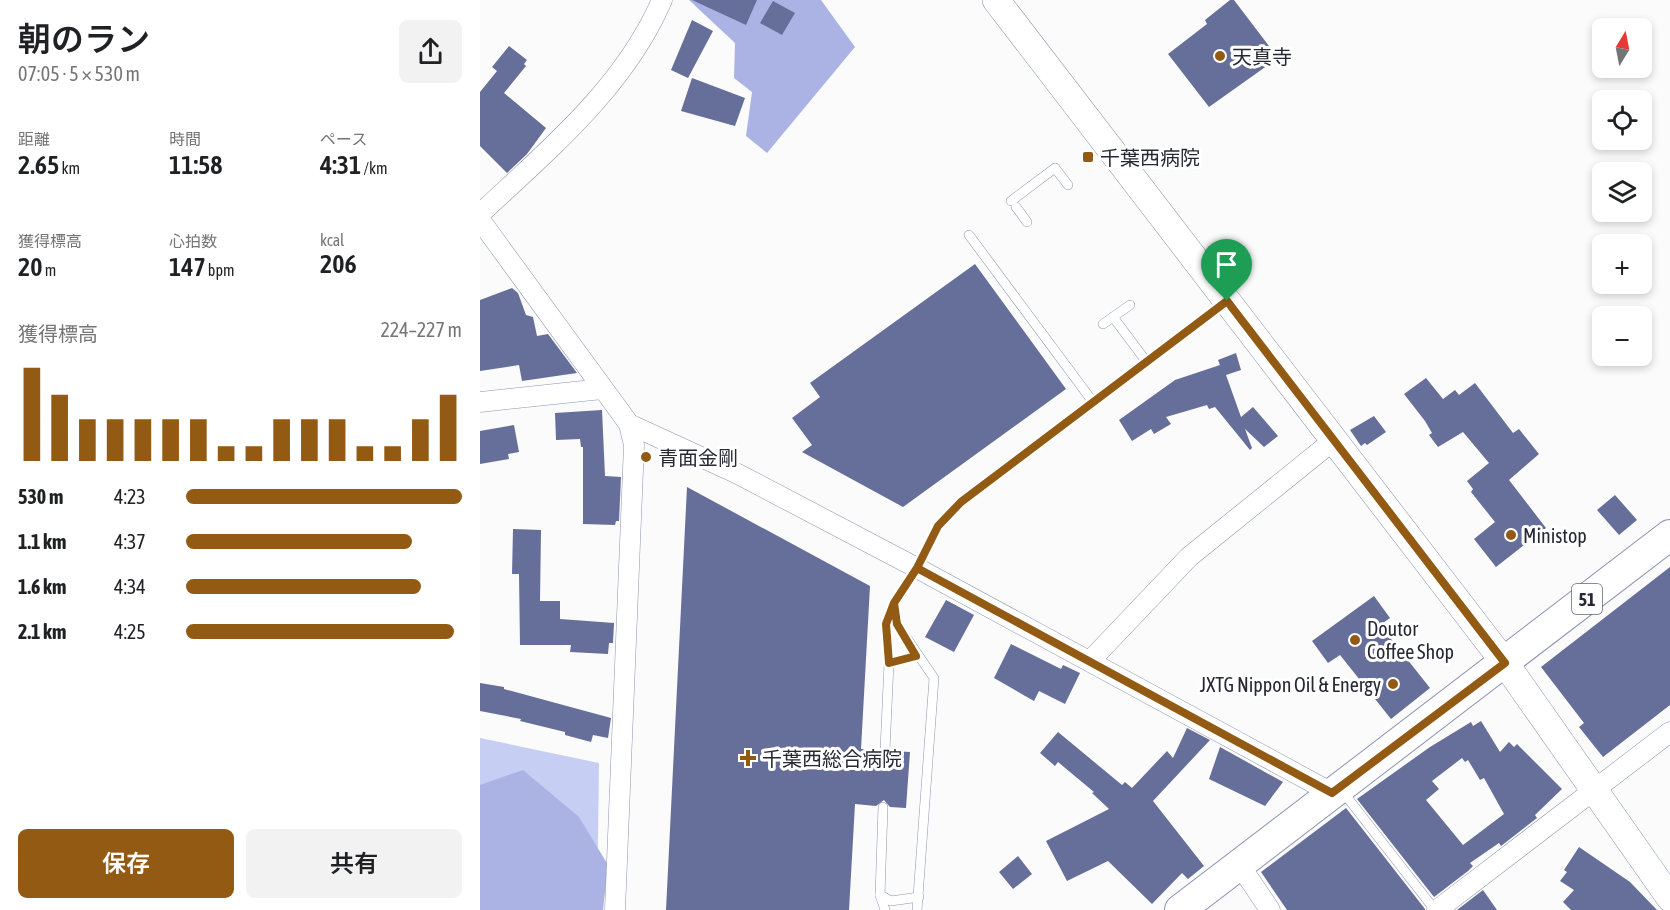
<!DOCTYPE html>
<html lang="ja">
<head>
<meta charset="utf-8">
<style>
	:root { --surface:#fff; --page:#f2f2f2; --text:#202124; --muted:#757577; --accent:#925a13 }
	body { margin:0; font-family:"Asap Condensed","Noto Sans JP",sans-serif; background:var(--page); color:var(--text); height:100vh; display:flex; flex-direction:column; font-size:22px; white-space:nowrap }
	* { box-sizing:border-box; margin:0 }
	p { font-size:20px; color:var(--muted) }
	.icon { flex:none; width:33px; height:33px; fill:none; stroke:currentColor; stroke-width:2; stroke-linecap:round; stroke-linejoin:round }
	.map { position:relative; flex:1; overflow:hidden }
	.details { display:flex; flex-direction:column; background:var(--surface); width:480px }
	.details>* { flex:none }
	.needle { width:39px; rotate:10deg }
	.buttons { position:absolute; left:1112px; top:18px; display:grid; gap:12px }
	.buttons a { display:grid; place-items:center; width:60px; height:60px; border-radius:9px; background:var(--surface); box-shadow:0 3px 9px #0003; font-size:30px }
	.pin { position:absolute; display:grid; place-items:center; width:51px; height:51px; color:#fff; margin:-62px -26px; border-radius:50% 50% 50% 0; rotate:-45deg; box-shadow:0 0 6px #0007 }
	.pin .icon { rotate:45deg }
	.round { display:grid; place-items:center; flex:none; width:63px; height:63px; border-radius:9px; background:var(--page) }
	.head { display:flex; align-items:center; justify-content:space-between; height:102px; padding:0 18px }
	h1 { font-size:33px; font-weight:600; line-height:45px }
	.metrics { display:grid; grid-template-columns:repeat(3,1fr); gap:9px; height:102px; padding:6px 18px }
	.metrics div { display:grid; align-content:center }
	.metrics b { font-size:26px; font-weight:600 }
	.metrics small { font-size:16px; font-weight:400 }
	.metrics p { font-size:16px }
	.chart { height:168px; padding:12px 18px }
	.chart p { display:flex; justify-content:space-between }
	.chart svg { width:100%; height:108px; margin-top:6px; stroke:var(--accent); stroke-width:6 }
	.cta { display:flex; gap:12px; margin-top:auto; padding:12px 18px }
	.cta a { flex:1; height:69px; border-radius:9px; background:var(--accent); color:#fff; font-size:24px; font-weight:600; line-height:69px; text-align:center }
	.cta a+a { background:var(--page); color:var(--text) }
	ul { padding:0 18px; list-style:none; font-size:20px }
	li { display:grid; grid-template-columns:96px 72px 1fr; align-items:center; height:45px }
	li i { height:15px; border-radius:8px; background:var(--accent) }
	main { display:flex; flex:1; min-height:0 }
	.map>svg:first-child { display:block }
	.green { fill:#c6cef3 }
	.forest { fill:#aab3e4 }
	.building { fill:#666e9a; fill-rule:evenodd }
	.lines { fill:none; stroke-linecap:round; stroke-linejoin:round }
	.lane-casing { stroke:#8d94b2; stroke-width:10 }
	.street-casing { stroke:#8d94b2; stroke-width:21 }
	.secondary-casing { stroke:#8d94b2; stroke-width:28 }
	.primary-casing { stroke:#8d94b2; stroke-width:32 }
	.lane { stroke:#fff; stroke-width:9 }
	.street { stroke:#fff; stroke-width:20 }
	.secondary { stroke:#fff; stroke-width:27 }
	.primary { stroke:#fff; stroke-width:30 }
	.route-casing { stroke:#fff; stroke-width:12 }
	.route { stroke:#925a13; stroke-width:8 }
	.poi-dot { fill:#925a13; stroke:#fff; stroke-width:2 }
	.labels { text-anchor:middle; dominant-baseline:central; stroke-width:6; stroke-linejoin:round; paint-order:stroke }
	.shield { fill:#fff; stroke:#676871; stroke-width:1.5 }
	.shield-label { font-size:18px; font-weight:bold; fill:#262834 }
	.poi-label { font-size:20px; fill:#262834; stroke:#fff; text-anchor:start }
</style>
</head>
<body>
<main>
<section class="details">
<div class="head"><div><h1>朝のラン</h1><p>07:05 · 5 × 530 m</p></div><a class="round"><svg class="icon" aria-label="share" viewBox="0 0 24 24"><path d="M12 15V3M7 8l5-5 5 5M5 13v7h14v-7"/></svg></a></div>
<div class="metrics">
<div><p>距離</p><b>2.65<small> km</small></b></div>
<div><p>時間</p><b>11:58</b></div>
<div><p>ペース</p><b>4:31<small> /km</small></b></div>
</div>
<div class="metrics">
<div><p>獲得標高</p><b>20<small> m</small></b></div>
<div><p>心拍数</p><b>147<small> bpm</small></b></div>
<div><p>kcal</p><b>206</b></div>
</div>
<div class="chart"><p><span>獲得標高</span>224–227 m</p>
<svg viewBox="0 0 160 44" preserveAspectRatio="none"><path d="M5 44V6M15 44V17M25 44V27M35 44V27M45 44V27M55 44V27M65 44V27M75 44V38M85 44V38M95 44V27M105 44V27M115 44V27M125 44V38M135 44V38M145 44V27M155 44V17"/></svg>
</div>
<ul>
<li><b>530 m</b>4:23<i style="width:100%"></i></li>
<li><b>1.1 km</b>4:37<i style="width:82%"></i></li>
<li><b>1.6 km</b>4:34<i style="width:85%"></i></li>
<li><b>2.1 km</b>4:25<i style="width:97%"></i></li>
</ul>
<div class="cta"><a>保存</a><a>共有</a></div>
</section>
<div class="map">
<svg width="1190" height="910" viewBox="0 0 1190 910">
	<rect width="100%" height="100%" fill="#fbfbfb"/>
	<polygon class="green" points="0,738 119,763 117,910 0,910"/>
	<g class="forest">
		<polygon points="209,0 341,0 375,47 287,153 266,136 272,92 254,78 255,43"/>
		<polygon points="43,770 99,817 128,865 123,910 0,910 0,785"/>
	</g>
	<g class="building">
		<polygon points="212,0 277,0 266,25"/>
		<polygon points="750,0 754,0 798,58 729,107 688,54 727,24 725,20"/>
		<polygon points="293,1 315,13 302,35 280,23"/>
		<polygon points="212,20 233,31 208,78 191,70"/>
		<polygon points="29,46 47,60 44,64 46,66 24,93 66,128 47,154 27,173 0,146 0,92 17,71 12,67"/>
		<polygon points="212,78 265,98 255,126 201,111"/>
		<polygon points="495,264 586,389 423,507 322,452 332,445 312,418 340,397 330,383"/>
		<polygon points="32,288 38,293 46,315 53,317 57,336 68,334 97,373 42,381 39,365 0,371 0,300"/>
		<polygon points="756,353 761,370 746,375 761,417 773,407 798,436 784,447 765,429 772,448 770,450 735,407 729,409 727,405 686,417 691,424 674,434 671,429 652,441 639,420 695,380 740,365 738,360"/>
		<polygon points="946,378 963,399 975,390 979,395 995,383 1033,433 1039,429 1059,454 1029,480 1066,528 1016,567 994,539 1015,522 991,492 993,489 987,481 1009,463 983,432 958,447 949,435 952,433 945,421 924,394"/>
		<polygon points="122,410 125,476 141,477 139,521 136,521 135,525 103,524 103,447 101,447 100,439 76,440 75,413"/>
		<polygon points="894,416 906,432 887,445 885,443 881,446 870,430"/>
		<polygon points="34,425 39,452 28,454 29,459 0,464 0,431"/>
		<polygon points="207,487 390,586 381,749 398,750 404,757 412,751 430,752 426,808 410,807 404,800 396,806 375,804 369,910 186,910"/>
		<polygon points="1135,495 1157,520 1139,535 1117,510"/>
		<polygon points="33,529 61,530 60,601 80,601 80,619 134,623 133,643 129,643 128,654 90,652 91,645 40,645 39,574 32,574"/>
		<polygon points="1190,567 1190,705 1123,757 1099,727 1104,723 1061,667"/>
		<polygon points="894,596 910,618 900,625 950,688 911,719 860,655 848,663 832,641"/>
		<polygon points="466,600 494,615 474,652 445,637"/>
		<polygon points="531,644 581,669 583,665 600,673 585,704 559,691 554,701 514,678"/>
		<polygon points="0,683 24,687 24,689 131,718 128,738 113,735 111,742 85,735 85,732 40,721 41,719 0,711"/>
		<path d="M1001 721 1020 752 1029 742 1034 747 1037 744 1082 789 1055 815 1057 818 1021 846 1019 843 990 863 993 866 988 871 954 897 877 799 950 747 991 722 993 726ZM982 758 985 762 988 760 1000 780 1004 778 1024 814 983 845 946 800 959 789 952 781Z"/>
		<polygon points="707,728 730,740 673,801 724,866 708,879 702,873 672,904 628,861 587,881 566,841 629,809 612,793 614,792 578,762 575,766 560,753 578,732 642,785 645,782 652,788 687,751 693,758"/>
		<polygon points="740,747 803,782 785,806 729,779"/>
		<polygon points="866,808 945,909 945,910 807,910 781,872"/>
		<polygon points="1099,847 1150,882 1177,910 1091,910 1083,902 1094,890 1080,881 1087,872 1084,870"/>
		<polygon points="538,856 552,874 533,889 519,872"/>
		<polygon points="1003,890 1017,910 977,910"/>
	</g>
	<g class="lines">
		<defs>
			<g id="lane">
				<polyline points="531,201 575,168 588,185"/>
				<polyline points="536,207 547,222"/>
				<polyline points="489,235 613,402"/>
				<polyline points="633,317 666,361"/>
				<polyline points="623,324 650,305"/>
				<polyline points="414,607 417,624 454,678 437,910"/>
				<polyline points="409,663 436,655"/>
				<polyline points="405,750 409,663 406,624 414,603 437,568 458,526 481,502 745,302"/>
				<polyline points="863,792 955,910"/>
				<polyline points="403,807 400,895 405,910"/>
				<polyline points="400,895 411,901 439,897"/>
			</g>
			<g id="street">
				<path d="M0 214C68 150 144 88 182 0"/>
				<polyline points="0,220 149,424 154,445 135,910"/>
				<polyline points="0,402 122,389"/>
				<polyline points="149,424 258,474 437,568 852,793"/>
				<polyline points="610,661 709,557 854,440"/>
				<polyline points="759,864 790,910"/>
				<polyline points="957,910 1190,732"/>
			</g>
			<polyline id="secondary" points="516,0 1025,663 1190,898"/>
			<polyline id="primary" points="700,910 1190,535"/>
		</defs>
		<use href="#lane" class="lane-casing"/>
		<use href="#street" class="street-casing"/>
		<use href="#secondary" class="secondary-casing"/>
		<use href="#primary" class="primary-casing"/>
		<use href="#lane" class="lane"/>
		<use href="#street" class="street"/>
		<use href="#secondary" class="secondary"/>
		<use href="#primary" class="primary"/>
	</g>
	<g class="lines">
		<defs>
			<polyline id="route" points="747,301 481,502 458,526 437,568 414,603 406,624 409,663 436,656 417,624 414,603 437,568 852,793 1025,663 747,301"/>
		</defs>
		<use href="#route" class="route-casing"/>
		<use href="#route" class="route"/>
	</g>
	<g class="poi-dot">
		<circle cx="740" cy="56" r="6"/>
		<rect x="602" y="151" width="12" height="12" rx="3"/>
		<circle cx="166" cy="457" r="6"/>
		<circle cx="1031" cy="535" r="6"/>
		<circle cx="875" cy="640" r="6"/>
		<circle cx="913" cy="684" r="6"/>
		<path d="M265 749h6v6h6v6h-6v6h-6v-6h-6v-6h6z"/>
	</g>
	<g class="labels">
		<rect class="shield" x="1092" y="584" width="30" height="30" rx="4.5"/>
		<g class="shield-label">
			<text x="1107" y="599">51</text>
		</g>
		<g class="poi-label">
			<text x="752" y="56">天真寺</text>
			<text x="620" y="157">千葉西病院</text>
			<text x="178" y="457">青面金剛</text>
			<text x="1043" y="535">Ministop</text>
			<text x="887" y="628">Doutor<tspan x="887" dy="23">Coffee Shop</tspan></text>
			<text x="901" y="684" text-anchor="end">JXTG Nippon Oil &amp; Energy</text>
			<text x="282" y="758">千葉西総合病院</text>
		</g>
	</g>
</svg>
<div class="buttons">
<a><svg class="needle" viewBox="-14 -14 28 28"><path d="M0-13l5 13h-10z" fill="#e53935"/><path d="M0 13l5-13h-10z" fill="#757577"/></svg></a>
<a><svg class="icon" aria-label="locate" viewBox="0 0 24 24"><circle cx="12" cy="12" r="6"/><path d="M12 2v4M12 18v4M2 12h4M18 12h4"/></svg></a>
<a><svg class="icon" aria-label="layers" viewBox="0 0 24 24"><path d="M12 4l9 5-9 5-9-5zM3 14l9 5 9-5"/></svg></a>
<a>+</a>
<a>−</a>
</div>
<div class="pin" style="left:747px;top:301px;background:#1e9e55"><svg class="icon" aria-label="arrive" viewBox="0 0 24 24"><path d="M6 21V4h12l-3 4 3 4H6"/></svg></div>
</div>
</main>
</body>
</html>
